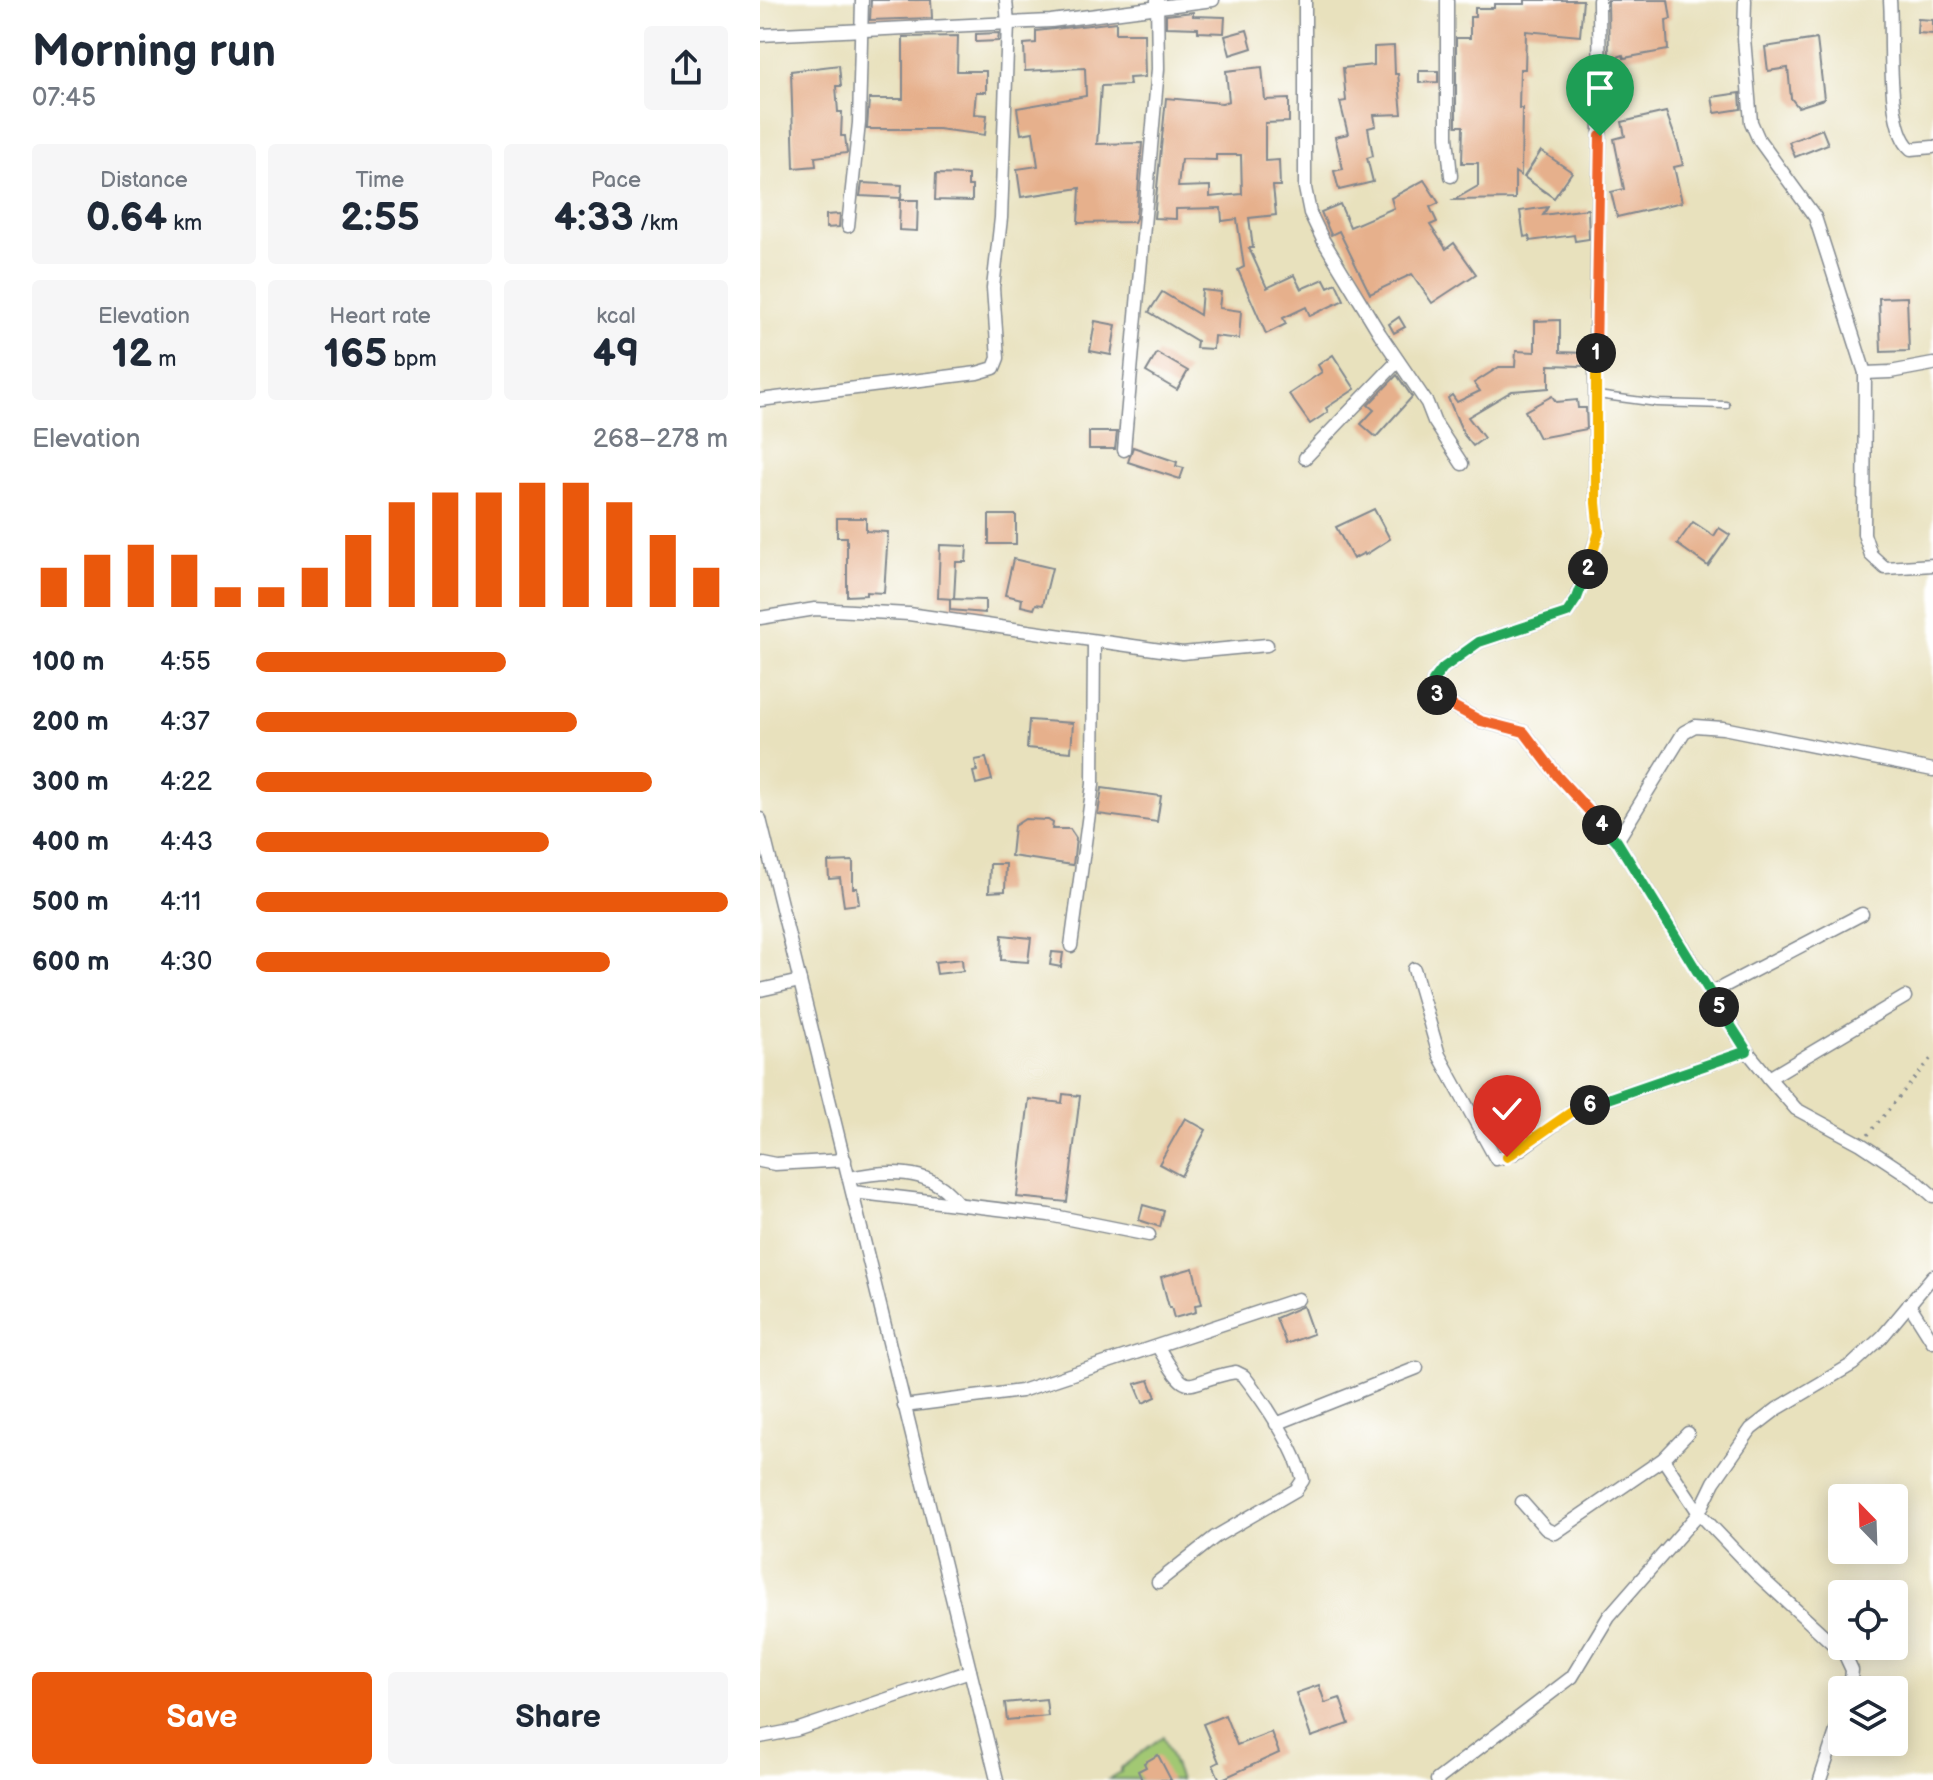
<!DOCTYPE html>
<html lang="en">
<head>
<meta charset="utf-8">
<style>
	:root { --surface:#fff; --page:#f6f6f7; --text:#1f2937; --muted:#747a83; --accent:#ea580c }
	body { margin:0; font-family:"Balsamiq Sans",sans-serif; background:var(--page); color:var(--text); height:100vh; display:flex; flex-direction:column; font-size:30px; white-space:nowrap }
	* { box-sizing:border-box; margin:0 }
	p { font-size:26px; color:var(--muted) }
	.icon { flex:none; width:44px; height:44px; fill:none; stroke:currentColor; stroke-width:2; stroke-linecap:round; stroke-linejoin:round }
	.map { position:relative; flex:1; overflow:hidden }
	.sheet { display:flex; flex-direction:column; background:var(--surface); width:760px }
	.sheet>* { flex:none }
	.needle { width:52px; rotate:337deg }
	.tools { position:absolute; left:1068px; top:1484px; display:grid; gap:16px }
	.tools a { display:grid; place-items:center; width:80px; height:80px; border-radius:8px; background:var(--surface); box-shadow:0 4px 20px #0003; font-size:40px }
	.pin { position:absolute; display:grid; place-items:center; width:68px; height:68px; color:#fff; margin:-82px -34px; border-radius:50% 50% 50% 0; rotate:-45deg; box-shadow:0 0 8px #0007 }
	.pin .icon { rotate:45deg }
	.km { position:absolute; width:40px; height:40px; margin:-20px; border-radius:50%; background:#222; color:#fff; font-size:22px; line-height:40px; text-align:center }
	.round { display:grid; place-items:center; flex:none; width:84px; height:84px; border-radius:8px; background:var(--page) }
	.summary { display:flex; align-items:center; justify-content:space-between; height:136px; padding:0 32px }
	h1 { font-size:44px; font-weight:800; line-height:60px }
	.figures { display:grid; grid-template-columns:repeat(3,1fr); gap:12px; height:136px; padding:8px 32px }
	.figures div { display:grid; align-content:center; border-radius:8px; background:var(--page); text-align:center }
	.figures b { font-size:40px; font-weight:800 }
	.figures small { font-size:22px; font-weight:400 }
	.figures p { font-size:22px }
	.chart { height:224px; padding:16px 32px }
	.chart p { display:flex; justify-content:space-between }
	.chart svg { width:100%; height:144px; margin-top:8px; stroke:var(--accent); stroke-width:6 }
	.cta { display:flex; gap:16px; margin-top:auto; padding:16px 32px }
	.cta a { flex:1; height:92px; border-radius:8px; background:var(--accent); color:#fff; font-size:32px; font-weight:800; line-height:92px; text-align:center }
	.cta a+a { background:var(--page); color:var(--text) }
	ul { padding:0 32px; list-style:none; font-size:26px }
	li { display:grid; grid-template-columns:128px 96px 1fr; align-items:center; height:60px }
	li i { height:20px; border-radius:10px; background:var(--accent) }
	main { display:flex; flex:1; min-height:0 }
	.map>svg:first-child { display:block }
	.green { fill:#a2c873; stroke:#5e7c68; stroke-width:2 }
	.building { fill:#e6b08c; fill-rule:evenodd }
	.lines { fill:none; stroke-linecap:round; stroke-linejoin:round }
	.service-casing { stroke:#82888e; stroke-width:9 }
	.minor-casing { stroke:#82888e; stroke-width:15 }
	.path { stroke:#82888e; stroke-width:3; stroke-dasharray:2 6; stroke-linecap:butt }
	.service { stroke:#fff; stroke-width:6 }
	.minor { stroke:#fff; stroke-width:12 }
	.split-1-casing { stroke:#fff; stroke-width:16 }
	.split-2-casing { stroke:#fff; stroke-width:16 }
	.split-3-casing { stroke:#fff; stroke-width:16 }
	.split-4-casing { stroke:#fff; stroke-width:16 }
	.split-5-casing { stroke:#fff; stroke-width:16 }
	.split-6-casing { stroke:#fff; stroke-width:16 }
	.split-7-casing { stroke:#fff; stroke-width:16 }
	.split-1 { stroke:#f0652b; stroke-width:10 }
	.split-2 { stroke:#f5b400; stroke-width:10 }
	.split-3 { stroke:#22a559; stroke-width:10 }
	.split-4 { stroke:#f0652b; stroke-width:10 }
	.split-5 { stroke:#22a559; stroke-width:10 }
	.split-6 { stroke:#22a559; stroke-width:10 }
	.split-7 { stroke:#f5b400; stroke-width:10 }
</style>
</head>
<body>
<main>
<section class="sheet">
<div class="summary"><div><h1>Morning run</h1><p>07:45</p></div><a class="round"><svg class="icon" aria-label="share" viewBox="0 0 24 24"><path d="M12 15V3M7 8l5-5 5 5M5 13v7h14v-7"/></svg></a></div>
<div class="figures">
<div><p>Distance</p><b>0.64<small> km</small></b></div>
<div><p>Time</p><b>2:55</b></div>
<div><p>Pace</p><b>4:33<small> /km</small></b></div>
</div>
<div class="figures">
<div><p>Elevation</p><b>12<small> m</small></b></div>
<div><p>Heart rate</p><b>165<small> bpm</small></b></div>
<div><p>kcal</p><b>49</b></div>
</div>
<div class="chart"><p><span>Elevation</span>268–278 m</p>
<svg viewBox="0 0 160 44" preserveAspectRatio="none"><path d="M5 44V32M15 44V28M25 44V25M35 44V28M45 44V38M55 44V38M65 44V32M75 44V22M85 44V12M95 44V9M105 44V9M115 44V6M125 44V6M135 44V12M145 44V22M155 44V32"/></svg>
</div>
<ul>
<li><b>100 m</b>4:55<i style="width:53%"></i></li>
<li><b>200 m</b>4:37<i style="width:68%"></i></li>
<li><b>300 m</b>4:22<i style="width:84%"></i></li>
<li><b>400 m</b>4:43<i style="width:62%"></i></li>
<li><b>500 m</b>4:11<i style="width:100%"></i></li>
<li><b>600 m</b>4:30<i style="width:75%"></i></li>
</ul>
<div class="cta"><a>Save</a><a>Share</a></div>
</section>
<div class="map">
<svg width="1173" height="1780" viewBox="0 0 1173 1780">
	<rect width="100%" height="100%" fill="#fff"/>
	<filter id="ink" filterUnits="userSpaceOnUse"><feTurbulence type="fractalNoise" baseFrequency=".0125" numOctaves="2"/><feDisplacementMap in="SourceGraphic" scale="16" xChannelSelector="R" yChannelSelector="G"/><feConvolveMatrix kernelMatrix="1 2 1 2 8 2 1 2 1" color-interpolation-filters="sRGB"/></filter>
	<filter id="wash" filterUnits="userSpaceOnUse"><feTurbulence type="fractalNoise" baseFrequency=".006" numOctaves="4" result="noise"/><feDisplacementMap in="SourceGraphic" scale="32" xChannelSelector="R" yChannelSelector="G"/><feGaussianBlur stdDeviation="1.8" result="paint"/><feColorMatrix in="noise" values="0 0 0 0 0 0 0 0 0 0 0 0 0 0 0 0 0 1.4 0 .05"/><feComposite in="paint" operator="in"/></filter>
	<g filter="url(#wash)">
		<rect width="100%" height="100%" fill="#e8e1bd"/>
		<polygon class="green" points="403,1736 420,1780 349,1779 361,1772 361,1768"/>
		<g id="blocks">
			<g class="building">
				<polygon points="111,0 171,0 172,18 110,20"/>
				<polygon points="765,0 823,0 820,36 766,31 765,69 760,69 759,108 762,108 761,176 755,172 755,199 694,200 718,186 718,163 702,163 703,126 696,126 696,38 710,38 710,17 715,17 715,8 734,8 734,4 765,4"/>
				<polygon points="848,0 908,0 911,19 906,20 908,50 864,58 863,55 849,60"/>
				<polygon points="433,12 433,16 465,17 464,33 438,32 438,28 406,27 406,15"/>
				<polygon points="1158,19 1173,20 1173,34 1157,33"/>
				<polygon points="356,22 356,33 384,33 385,77 369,78 370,85 341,86 337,144 382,143 376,218 374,222 318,223 320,188 261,197 257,169 278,166 273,132 261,134 257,108 326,96 325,68 265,71 264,44 276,43 276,31"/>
				<polygon points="487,30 492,48 470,55 465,36"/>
				<polygon points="239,33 238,41 216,42 216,34"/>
				<polygon points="198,36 197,71 226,71 226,92 216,92 214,114 227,115 225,135 178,129 107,129 109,99 143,99 143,37"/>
				<polygon points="1057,39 1064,99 1038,107 1031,98 1028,68 1008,71 1005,47"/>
				<polygon points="634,46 635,74 638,74 642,114 614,115 616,126 608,128 613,156 607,158 613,182 579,190 574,171 583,169 575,137 588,134 580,102 586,101 583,68 614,65 614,47"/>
				<polygon points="79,65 81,86 76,86 78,112 82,112 81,136 85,136 87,153 55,157 56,166 34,168 31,71"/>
				<path d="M502 67 505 100 529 99V122L505 123V161L519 160 520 186H513L516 215 489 218 493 248H489L507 288 534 275 541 289 564 279 568 287 576 283 584 300 550 316 546 307 523 318 526 324 506 334 478 270 484 267 477 219 462 221 461 208 416 209V219L394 218 406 98 462 103 469 101 466 71ZM456 155H481L482 194 450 197V186L418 187 421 159 456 160Z"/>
				<polygon points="659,71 678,71 678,82 659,83"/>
				<polygon points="980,93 981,109 955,113 952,97"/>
				<polygon points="906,112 918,145 923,165 914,167 922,202 857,217 851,192 864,189 854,139 865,136 862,122"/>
				<polygon points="1062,129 1068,144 1035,157 1029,142"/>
				<polygon points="781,151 812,172 794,198 764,177"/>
				<polygon points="176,174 208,175 208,186 212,186 212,201 175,200"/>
				<polygon points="664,180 679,203 670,207 677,222 670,225 686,249 694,243 716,274 672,303 652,274 610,294 579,231 571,235 561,212 580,204 590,227 634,208 631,198"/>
				<polygon points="102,183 142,185 141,198 100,196"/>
				<polygon points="140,200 158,200 157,231 139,230"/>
				<polygon points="788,207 783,215 828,209 829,239 815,241 814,235 770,241 769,236 764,237 760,211"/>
				<polygon points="80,214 79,227 66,228 66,215"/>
				<polygon points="442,290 461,292 459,308 481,311 479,339 454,336 453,349 436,348 437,341 389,312 402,292 440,315"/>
				<polygon points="1147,297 1149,351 1121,352 1119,298"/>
				<polygon points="639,317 645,327 634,333 629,324"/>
				<polygon points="800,320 800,352 824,353 823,366 789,365 789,388 752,391 708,417 724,438 713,446 704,435 688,398 692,395 697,402 720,391 714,383 739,367 755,367 756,351 775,352 775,321"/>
				<polygon points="335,321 356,325 351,355 330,351"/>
				<polygon points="397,353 428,371 417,390 386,372"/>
				<polygon points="573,355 595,389 566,408 568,412 550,424 529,394 562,372 558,365"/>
				<polygon points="637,375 652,397 616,437 601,424 614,410 608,405"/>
				<polygon points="792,396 796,402 817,400 818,408 826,408 827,429 779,438 765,411"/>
				<polygon points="329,432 357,432 355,449 329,449"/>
				<polygon points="373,447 417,462 416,466 424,468 420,479 368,462"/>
				<polygon points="614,509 630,539 605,555 604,553 593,559 576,527"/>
				<rect x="229" y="515" width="27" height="29"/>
				<polygon points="77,518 106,518 106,531 128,532 124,593 106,592 106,595 87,596 87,537 77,537"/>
				<polygon points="933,522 954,536 959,528 970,535 948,566 917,544"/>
				<polygon points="180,545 207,546 206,562 196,562 194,599 178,598"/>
				<polygon points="253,559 292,568 283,605 276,604 274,609 261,606 262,599 245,595"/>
				<polygon points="190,599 225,600 225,613 190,610"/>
				<polygon points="269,720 313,723 311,752 267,748"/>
				<polygon points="226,758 232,780 216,784 213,772 217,771 215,760"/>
				<polygon points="342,788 401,796 397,822 338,814"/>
				<polygon points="265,819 288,820 293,823 292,829 310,829 316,838 313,865 251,856 254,826"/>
				<polygon points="93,861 93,888 97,888 99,904 84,906 80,878 69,879 68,862"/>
				<polygon points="230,864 246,864 245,891 229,892"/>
				<polygon points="242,935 271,938 268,962 241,960"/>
				<polygon points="292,952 303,953 301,967 290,965"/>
				<polygon points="202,959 203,971 177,974 175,962"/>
				<polygon points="303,1094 320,1096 307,1202 257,1197 269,1099 302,1103"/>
				<polygon points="425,1118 446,1130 421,1176 399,1164"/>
				<polygon points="383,1205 404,1211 400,1227 379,1220"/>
				<polygon points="433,1268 442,1304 435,1305 436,1312 414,1318 411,1307 409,1307 401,1277"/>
				<polygon points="543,1306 553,1334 526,1344 516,1318"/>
				<polygon points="389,1380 396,1397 383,1403 375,1384"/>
				<polygon points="559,1685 565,1703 580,1698 589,1724 551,1737 536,1693"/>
				<polygon points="286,1699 288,1716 247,1720 245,1703"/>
				<polygon points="465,1715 477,1745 511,1732 519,1753 460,1780 453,1765 459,1762 443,1724"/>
				<polygon points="398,1755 411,1780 382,1780 378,1771 386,1767 384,1763"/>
			</g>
		</g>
	</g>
	<g filter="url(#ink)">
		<use href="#blocks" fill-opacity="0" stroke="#82888e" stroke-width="2"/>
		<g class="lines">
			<defs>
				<polyline id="service" points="837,395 897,403 966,405"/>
				<g id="minor">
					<polyline points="545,0 545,188 550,213 563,240 620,334 667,403 674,421 702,464"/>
					<polyline points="687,0 687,137 691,176"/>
					<polyline points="839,0 840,136 835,347 836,503 839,532 817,598 807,613 719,642 683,668 673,681 678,698 721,721 764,732 798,777 857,841 987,1051 1009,1078 1036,1109 1101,1144 1154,1179 1173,1196"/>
					<polyline points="985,0 984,38 991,122 999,140 1055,217 1105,373 1130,372 1173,364"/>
					<path d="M1130 0C1133 35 1125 128 1151 149L1173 147"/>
					<polyline points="0,35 291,21 453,0"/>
					<polyline points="88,226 99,123 102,0"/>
					<polyline points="1105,373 1104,534 1111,555 1125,568 1173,565"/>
					<polyline points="0,400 217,373 234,368 238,358 233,288 241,218 248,23 246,0"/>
					<polyline points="364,450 398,69 397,0"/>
					<polyline points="545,458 638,361"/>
					<polyline points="0,618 55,609 149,614 422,653 507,645"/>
					<polyline points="0,819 237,1780"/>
					<polyline points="857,841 924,732 935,726 963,728 1173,770"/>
					<polyline points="311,946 333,784 334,642"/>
					<polyline points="654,969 679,1055 736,1159 755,1153 813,1111 987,1051"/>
					<polyline points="0,990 40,981"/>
					<polyline points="951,993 1102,914"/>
					<polyline points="1009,1078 1145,997"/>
					<polyline points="0,1161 15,1164 85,1160"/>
					<path d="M89 1178C117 1172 155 1168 180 1186 187 1190 193 1198 199 1204"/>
					<polyline points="93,1192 289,1215 389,1235"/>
					<polyline points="1149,1304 1173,1342"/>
					<polyline points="144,1406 261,1391 538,1299"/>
					<polyline points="516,1424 657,1368"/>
					<polyline points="903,1459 939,1513 997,1574 1085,1655 1092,1670 1090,1690"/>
					<polyline points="762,1502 786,1529 795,1533 903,1459 928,1433"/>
					<path d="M398 1582 455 1537 536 1490 543 1480C535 1447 505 1403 484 1376L476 1372C423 1380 432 1405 398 1347"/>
					<polyline points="0,1737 36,1730 210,1671"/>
					<polyline points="677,1780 812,1677 849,1616 939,1513 954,1482 991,1429 1017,1409 1093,1364 1122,1337 1173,1276"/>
					<polyline points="1060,1780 1082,1713"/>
				</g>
			</defs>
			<use href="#service" class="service-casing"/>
			<use href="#minor" class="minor-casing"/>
			<polyline class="path" points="1108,1135 1173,1056"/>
			<use href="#service" class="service"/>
			<use href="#minor" class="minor"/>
		</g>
	</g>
	<g class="lines" filter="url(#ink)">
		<defs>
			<polyline id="split-1" points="836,353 840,136"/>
			<polyline id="split-2" points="828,569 839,532 836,503 836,353"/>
			<polyline id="split-3" points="677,695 673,681 683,668 719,642 807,613 817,598 828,569"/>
			<polyline id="split-4" points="677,695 678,698 721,721 764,732 798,777 842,825"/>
			<polyline id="split-5" points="842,825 857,841 959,1007"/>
			<polyline id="split-6" points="830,1105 987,1051 959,1007"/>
			<polyline id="split-7" points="747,1157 813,1111 830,1105"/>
		</defs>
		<use href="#split-1" class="split-1-casing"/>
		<use href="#split-2" class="split-2-casing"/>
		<use href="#split-3" class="split-3-casing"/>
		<use href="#split-4" class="split-4-casing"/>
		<use href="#split-5" class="split-5-casing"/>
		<use href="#split-6" class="split-6-casing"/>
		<use href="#split-7" class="split-7-casing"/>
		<use href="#split-1" class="split-1"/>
		<use href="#split-2" class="split-2"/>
		<use href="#split-3" class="split-3"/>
		<use href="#split-4" class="split-4"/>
		<use href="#split-5" class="split-5"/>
		<use href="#split-6" class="split-6"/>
		<use href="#split-7" class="split-7"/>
	</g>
</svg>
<div class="tools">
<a><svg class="needle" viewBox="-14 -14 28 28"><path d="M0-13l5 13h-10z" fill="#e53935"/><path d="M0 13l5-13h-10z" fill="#747a83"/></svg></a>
<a><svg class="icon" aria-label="locate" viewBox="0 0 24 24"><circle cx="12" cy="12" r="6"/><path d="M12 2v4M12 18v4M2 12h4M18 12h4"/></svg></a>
<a><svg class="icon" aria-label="layers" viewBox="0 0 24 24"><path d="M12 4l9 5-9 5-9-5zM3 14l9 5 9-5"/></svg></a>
</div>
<div class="pin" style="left:840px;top:136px;background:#1e9e55"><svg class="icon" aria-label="arrive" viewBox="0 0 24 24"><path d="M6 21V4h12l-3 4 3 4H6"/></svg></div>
<div class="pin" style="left:747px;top:1157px;background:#d93025"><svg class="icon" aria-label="check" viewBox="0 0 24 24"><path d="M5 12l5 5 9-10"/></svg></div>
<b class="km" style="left:836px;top:353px">1</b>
<b class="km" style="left:828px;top:569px">2</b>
<b class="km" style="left:677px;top:695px">3</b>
<b class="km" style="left:842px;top:825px">4</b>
<b class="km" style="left:959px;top:1007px">5</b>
<b class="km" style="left:830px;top:1105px">6</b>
</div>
</main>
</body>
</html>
